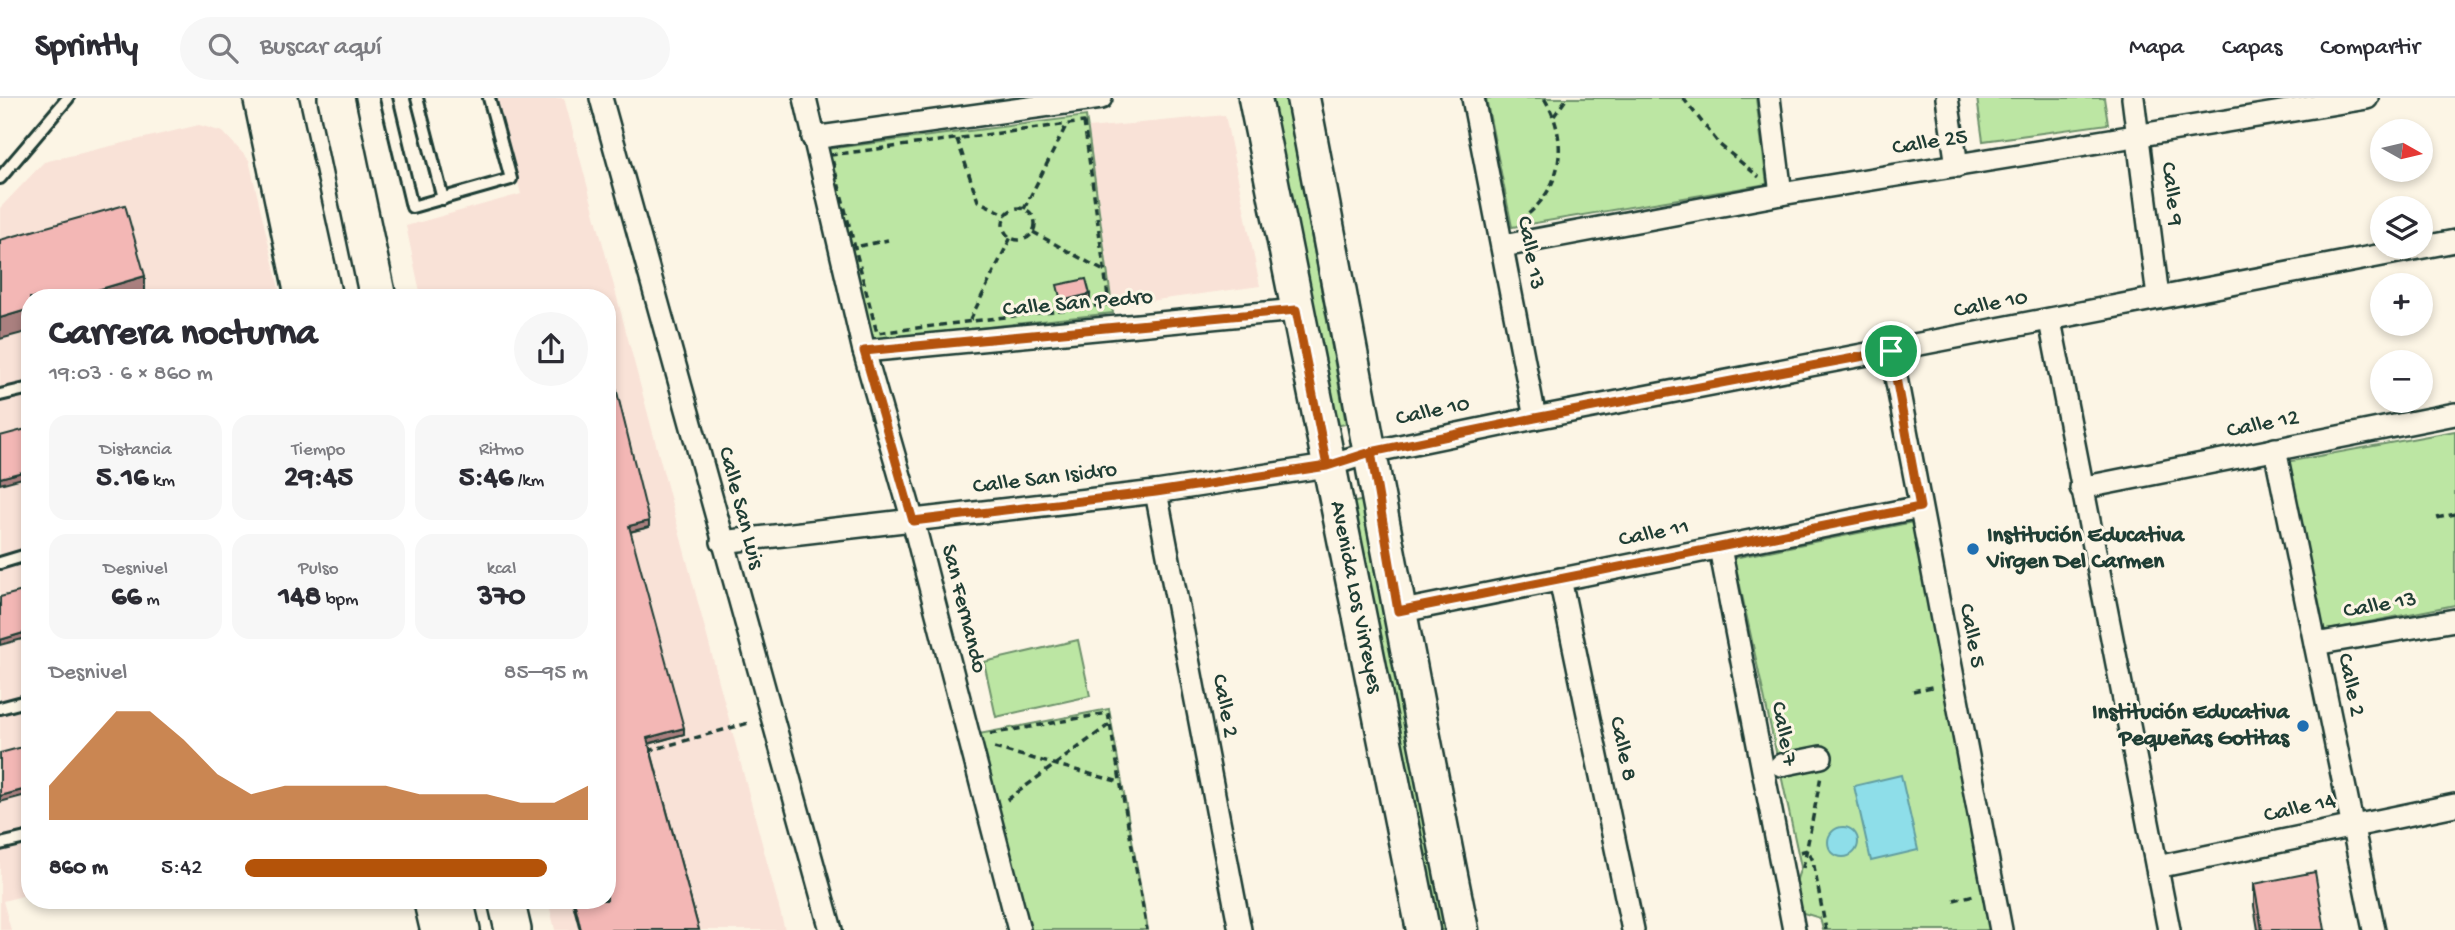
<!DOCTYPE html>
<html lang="es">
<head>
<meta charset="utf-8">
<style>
	:root { --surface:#fff; --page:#f7f7f7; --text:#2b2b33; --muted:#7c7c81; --line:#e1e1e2; --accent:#b45309 }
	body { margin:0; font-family:"Gochi Hand",sans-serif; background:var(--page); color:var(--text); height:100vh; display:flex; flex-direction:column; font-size:26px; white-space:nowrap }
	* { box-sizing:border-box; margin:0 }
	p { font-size:23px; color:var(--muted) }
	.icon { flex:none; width:38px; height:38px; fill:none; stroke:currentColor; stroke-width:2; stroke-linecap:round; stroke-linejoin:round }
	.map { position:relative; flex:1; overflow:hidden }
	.drawer { position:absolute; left:21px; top:191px; width:595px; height:620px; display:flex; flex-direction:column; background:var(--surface); border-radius:28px; box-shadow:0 4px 10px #0003 }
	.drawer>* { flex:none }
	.needle { width:46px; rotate:98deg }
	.buttons { position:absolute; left:2370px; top:21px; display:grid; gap:14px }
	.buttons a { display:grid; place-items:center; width:63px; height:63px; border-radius:50%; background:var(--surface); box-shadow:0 4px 10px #0003; font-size:35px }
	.pin { position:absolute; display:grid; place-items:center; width:60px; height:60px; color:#fff; margin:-30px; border:4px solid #fff; border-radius:50%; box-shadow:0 2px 7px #0007 }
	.round { display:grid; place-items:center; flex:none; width:74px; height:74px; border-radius:37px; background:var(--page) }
	.overview { display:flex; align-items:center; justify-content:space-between; height:119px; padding:0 28px }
	h1 { font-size:38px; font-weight:700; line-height:52px }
	.figures { display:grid; grid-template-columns:repeat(3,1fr); gap:10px; height:119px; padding:7px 28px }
	.figures div { display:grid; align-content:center; border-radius:18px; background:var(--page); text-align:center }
	.figures b { font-size:30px; font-weight:700 }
	.figures small { font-size:19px; font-weight:400 }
	.figures p { font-size:19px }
	.chart { height:196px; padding:14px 28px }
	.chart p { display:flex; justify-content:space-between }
	.chart svg { width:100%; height:126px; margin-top:7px; fill:var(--accent); opacity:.7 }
	ul { padding:0 28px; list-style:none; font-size:23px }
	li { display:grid; grid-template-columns:112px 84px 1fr; align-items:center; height:52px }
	li i { height:18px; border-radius:9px; background:var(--accent) }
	header { display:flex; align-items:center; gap:42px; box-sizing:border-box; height:98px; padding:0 35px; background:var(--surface); border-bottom:2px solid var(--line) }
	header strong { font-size:33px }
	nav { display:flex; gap:38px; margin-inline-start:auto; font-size:24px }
	.search { width:490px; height:63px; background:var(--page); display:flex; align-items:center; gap:18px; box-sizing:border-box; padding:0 24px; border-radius:38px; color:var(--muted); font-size:26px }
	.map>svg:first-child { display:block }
	.built { fill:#f9e2d7 }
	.green { fill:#bce6a3; stroke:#6e926c; stroke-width:2 }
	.water { fill:#8edee9; stroke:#629ea1; stroke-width:2 }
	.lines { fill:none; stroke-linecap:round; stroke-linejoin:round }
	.lane-casing { stroke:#1f3d34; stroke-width:16 }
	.street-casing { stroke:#1f3d34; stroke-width:26 }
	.secondary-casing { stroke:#1f3d34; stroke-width:37 }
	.primary-casing { stroke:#1f3d34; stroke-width:40 }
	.path { stroke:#1f3d34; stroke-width:3.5; stroke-dasharray:7 5; stroke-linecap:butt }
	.lane { stroke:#fcf5e5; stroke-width:10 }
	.street { stroke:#fcf5e5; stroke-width:21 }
	.secondary { stroke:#fcf5e5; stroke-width:32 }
	.primary { stroke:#fcf5e5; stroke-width:35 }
	.wall { fill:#d19d9c; stroke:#1f3d34; stroke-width:2 }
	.shaded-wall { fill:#aa807f; stroke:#1f3d34; stroke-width:2 }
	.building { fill:#f3b7b5; stroke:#1f3d34; stroke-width:2 }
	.route-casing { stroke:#fff; stroke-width:14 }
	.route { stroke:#b45309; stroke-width:9 }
	.poi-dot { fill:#1f6fb2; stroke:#fcf5e5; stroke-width:2.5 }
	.labels { text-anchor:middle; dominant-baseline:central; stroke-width:6; stroke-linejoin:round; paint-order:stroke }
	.street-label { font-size:23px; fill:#1f3d34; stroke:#fcf5e5 }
	.poi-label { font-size:23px; font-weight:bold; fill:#1f3d34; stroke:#fcf5e5; text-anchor:start }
</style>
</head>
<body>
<header>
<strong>Sprintly</strong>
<div class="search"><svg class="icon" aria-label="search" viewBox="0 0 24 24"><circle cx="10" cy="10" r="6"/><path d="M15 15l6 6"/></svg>Buscar aquí</div>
<nav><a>Mapa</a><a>Capas</a><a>Compartir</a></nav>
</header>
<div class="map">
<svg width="2455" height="832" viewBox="0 0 2455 832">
	<rect width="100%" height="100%" fill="#fcf5e5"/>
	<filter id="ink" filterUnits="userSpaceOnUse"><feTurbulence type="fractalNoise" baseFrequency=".0143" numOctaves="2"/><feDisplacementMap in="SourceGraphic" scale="14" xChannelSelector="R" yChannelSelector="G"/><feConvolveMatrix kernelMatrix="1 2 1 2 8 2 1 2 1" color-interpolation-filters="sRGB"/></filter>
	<g filter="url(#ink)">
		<g class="built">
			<polygon points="496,0 564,0 785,832 555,832 548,802 607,802 607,200 421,199 406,128 521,96"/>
			<polygon points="1225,17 1260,188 1112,208 1088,30"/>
			<polygon points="199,27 223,34 249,62 281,199 30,200 30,796 3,803 11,832 0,832 0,110 44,64"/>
		</g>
		<g class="green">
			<polygon points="1264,0 1286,0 1346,326 1329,329"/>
			<polygon points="1486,0 1756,0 1767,86 1512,129"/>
			<polygon points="1977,0 2104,0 2108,26 1983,43"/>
			<polygon points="1086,18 1113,215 871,242 827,51"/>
			<polygon points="2455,333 2455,507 2318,534 2286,364"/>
			<polygon points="1364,402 1446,832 1426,832 1343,407"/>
			<polygon points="1913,424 1994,832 1823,832 1820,820 1800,814 1794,790 1801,769 1734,460"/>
			<polygon points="1078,542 1090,598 996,619 984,564"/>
			<polygon points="1109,611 1148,832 1027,832 979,636"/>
		</g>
		<g class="water">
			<polygon points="1901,677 1918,752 1871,763 1854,688"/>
			<circle cx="1843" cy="744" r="15"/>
		</g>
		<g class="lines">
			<defs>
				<g id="lane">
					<polyline points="386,0 412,109 511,81 489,0"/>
					<polyline points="417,0 443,101"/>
					<polyline points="0,80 68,0"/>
					<polyline points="0,297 30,290"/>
					<polyline points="0,465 30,456"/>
					<polyline points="0,610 30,602"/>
					<polyline points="0,746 30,739"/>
				</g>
				<g id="street">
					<polyline points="601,0 831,832"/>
					<polyline points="805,0 864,253 913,423 1019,832"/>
					<polyline points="1473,0 1535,320"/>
					<polyline points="1769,0 1781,96"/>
					<polyline points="1947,0 1957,68"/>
					<polyline points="2133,0 2158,199"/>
					<polyline points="813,40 1101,0"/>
					<polyline points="1503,148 1781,96 2367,0"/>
					<polyline points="2050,223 2169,832"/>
					<polyline points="864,253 1296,212"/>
					<polyline points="1891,253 2001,832"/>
					<polyline points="2275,351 2374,832"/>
					<polyline points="2081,390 2455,316"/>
					<polyline points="1156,394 1240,832"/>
					<polyline points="722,444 1156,394 1327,368 1371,354 1535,320 2455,143"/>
					<polyline points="1720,450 1794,832"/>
					<polyline points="1560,481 1633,832"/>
					<polyline points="1398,514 1920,409"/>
					<polyline points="2315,546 2455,522"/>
					<polyline points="1781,667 1821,659"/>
					<polyline points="2157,769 2455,707"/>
				</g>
				<g id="secondary">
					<polyline points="260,0 302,200"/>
					<path id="s1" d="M1255 0 1423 832"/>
					<path d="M1303 0C1356 277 1406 555 1462 832"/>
					<polyline points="430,802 437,832"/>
				</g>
				<g id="primary">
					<polyline points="280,0 324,200"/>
					<polyline points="336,0 378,200"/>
					<polyline points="455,802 462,832"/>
					<polyline points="506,802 513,832"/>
				</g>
			</defs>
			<use href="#lane" class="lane-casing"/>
			<use href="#street" class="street-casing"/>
			<use href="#secondary" class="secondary-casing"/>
			<use href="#primary" class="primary-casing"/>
			<g class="path">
				<polyline points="1683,0 1720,47 1759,79"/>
				<polyline points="1554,18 1567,0"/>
				<polygon points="1084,24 1109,206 877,235 831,57"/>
				<polyline points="957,41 978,103 1007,117"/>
				<circle cx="1019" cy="126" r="16"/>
				<polyline points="1024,111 1067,26"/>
				<path d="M1519 123C1562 94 1571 44 1544 0"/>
				<polyline points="1033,134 1104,173"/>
				<polyline points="860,148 888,142"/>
				<polyline points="970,222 1011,139"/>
				<polyline points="2437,420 2455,416"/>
				<polyline points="1913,593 1936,588"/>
				<polyline points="990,636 1108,615 1147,832"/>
				<polyline points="994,650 1120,684"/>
				<polyline points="648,653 752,624"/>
				<polyline points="1007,702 1110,626"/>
				<polyline points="1800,754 1808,752 1813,763 1826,832"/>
				<polyline points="1803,770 1821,678"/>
				<polyline points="1954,802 1974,797"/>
			</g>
			<use href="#lane" class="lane"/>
			<use href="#street" class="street"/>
			<use href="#secondary" class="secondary"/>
			<use href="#primary" class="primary"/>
		</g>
		<g class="wall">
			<polygon points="607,254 649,429 630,434 684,636 649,646 699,832 580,832 572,802 607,802"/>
			<polygon points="2254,786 2325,832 2258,832 2254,808"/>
		</g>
		<g class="shaded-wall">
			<polygon points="145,178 145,200 70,200"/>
			<polygon points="1090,196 1090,202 1061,208 1061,203"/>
			<polygon points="30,211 30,233 0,241 0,220"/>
			<polygon points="30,372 30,378 0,386 0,380"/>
			<polygon points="649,423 649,429 629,434 629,428"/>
			<polygon points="30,533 30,539 0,547 0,542"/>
			<polygon points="684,630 684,636 647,646 647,640"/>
			<polygon points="30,690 30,696 0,704 0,698"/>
		</g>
		<g class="building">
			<polygon points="125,107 145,178 70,200 30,200 30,211 0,220 0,142"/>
			<polygon points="1086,181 1090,196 1061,203 1057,187"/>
			<polygon points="607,254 649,423 629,428 684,630 647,640 699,832 581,832 574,802 607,802"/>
			<polygon points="30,330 30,372 0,380 0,338"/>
			<polygon points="30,491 30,533 0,542 0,499"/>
			<polygon points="30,647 30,690 0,698 0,655"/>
			<polygon points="2315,774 2325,832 2262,832 2254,786"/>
		</g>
	</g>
	<g class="lines" filter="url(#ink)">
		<defs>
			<polyline id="route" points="1891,253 1535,320 1371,354 1327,368 1156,394 913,423 864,253 1296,212 1327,368 1371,354 1398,513 1920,409 1891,253"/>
		</defs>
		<use href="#route" class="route-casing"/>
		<use href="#route" class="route"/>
	</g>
	<g class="poi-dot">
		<circle cx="1973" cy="451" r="7"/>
		<circle cx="2303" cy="628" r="7"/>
	</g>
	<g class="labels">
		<g class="street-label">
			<text transform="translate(1930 45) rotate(-9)">Calle 25</text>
			<text transform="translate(2171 96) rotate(83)">Calle 9</text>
			<text transform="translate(1530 155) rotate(79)">Calle 13</text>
			<text transform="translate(1078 206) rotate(-5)">Calle San Pedro</text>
			<text transform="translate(1991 207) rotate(-11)">Calle 10</text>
			<text transform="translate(1433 314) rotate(-12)">Calle 10</text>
			<text transform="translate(2263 327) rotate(-11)">Calle 12</text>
			<text transform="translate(1045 381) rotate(-7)">Calle San Isidro</text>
			<text transform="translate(740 410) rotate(75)">Calle San Luis</text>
			<text transform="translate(1654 436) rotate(-11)">Calle 11</text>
			<text stroke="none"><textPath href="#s1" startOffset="509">Avenida Los Virreyes</textPath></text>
			<text transform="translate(2380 508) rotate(-10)">Calle 13</text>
			<text transform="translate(963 511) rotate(76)">San Fernando</text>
			<text transform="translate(1971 538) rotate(79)">Calle 5</text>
			<text transform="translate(2350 587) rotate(78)">Calle 2</text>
			<text transform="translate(1224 608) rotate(79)">Calle 2</text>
			<text transform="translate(1783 636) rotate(79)">Calle 7</text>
			<text transform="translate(1622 651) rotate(78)">Calle 8</text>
			<text transform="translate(2300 711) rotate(-12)">Calle 14</text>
		</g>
		<g class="poi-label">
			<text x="1987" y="438">Institución Educativa<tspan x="1987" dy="26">Virgen Del Carmen</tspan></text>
			<text x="2289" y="615" text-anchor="end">Institución Educativa<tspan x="2289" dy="26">Pequeñas Gotitas</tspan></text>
		</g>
	</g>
</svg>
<div class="buttons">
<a><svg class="needle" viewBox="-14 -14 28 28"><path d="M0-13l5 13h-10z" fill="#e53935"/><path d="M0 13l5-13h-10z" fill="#7c7c81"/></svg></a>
<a><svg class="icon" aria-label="layers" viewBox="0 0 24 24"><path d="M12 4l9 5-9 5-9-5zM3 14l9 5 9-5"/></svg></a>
<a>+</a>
<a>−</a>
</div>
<div class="pin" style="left:1891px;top:253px;background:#1e9e55"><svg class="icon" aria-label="arrive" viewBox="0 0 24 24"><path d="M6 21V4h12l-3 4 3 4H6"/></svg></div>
<section class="drawer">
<div class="overview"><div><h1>Carrera nocturna</h1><p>19:03 · 6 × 860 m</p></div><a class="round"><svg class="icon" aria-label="share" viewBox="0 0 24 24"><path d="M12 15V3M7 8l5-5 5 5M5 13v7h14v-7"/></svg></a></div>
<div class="figures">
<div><p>Distancia</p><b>5.16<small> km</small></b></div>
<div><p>Tiempo</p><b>29:45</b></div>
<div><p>Ritmo</p><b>5:46<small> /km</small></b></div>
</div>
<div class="figures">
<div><p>Desnivel</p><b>66<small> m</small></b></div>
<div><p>Pulso</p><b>148<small> bpm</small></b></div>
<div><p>kcal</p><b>370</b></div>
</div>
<div class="chart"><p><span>Desnivel</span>85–95 m</p>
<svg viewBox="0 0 160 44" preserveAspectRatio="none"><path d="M0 44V32L10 19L20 6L30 6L40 16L50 28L60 35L70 32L80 32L90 32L100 32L110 35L120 35L130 35L140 38L150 38L160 32V44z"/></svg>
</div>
<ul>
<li><b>860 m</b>5:42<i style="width:88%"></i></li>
</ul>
</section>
</div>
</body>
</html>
